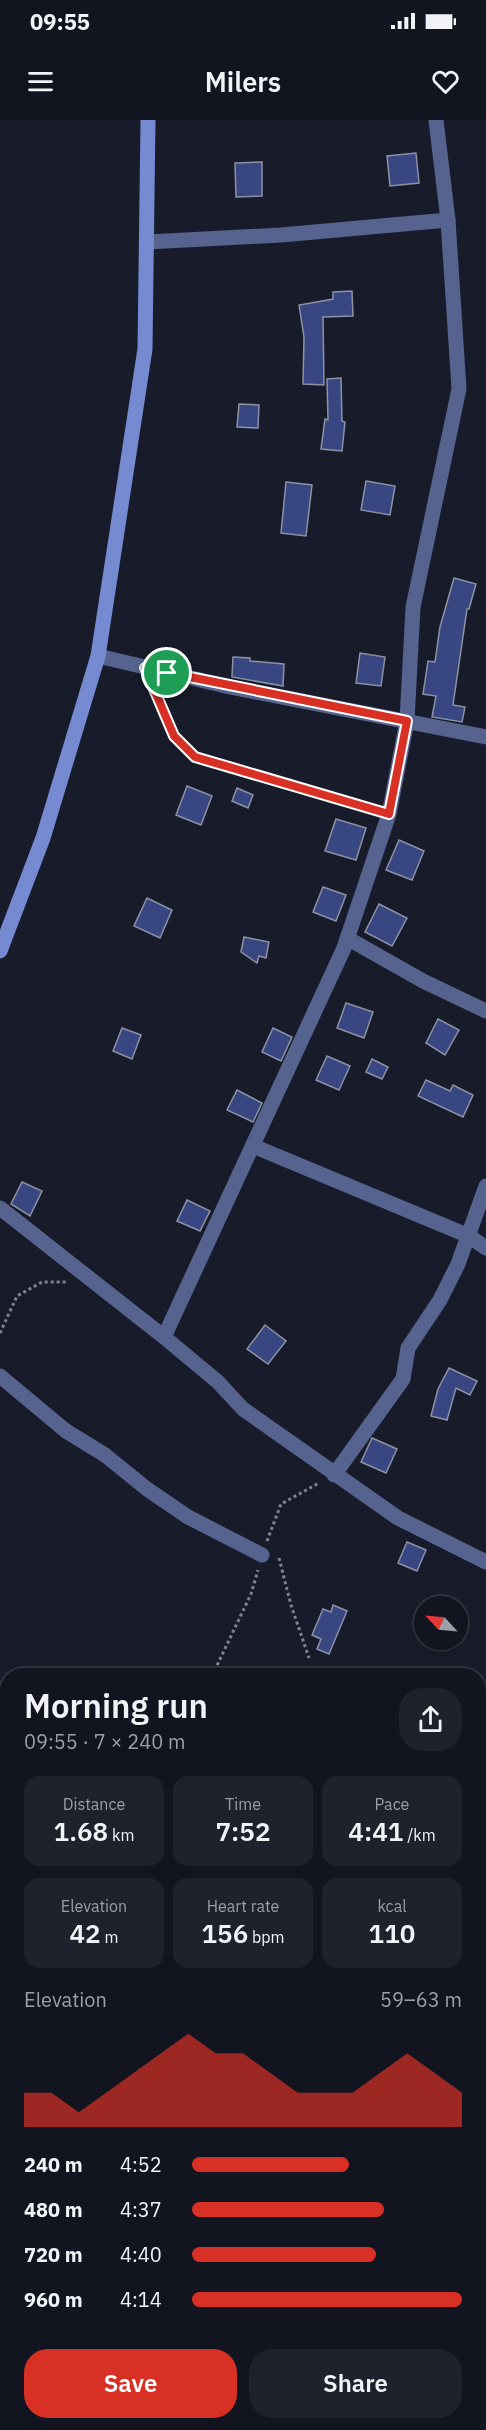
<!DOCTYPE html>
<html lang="en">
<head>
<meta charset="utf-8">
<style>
	:root { --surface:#121520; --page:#1f222d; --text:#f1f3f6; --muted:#9c9fa5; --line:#31343e; --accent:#d93025 }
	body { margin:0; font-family:"IBM Plex Sans",sans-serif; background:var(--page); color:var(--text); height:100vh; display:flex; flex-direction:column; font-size:22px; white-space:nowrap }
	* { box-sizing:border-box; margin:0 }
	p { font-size:20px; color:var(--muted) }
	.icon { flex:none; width:33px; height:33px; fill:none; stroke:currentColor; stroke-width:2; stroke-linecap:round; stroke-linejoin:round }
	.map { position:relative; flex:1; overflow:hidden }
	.drawer { position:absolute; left:0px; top:1548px; width:486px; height:762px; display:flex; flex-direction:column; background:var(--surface); border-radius:24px 24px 0 0; box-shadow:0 2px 4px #0004,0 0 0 2px var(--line) }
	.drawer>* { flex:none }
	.needle { width:39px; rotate:296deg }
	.controls { position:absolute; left:414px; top:1476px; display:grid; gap:12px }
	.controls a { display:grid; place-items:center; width:54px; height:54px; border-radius:50%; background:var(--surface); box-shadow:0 2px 4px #0004,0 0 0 2px var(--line); font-size:30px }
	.pin { position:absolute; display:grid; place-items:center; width:51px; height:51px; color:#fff; margin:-26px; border:3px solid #fff; border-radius:50%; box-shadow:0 2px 6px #0007 }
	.round { display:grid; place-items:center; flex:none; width:63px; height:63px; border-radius:24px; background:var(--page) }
	.summary { display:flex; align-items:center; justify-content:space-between; height:102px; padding:0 24px }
	h1 { font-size:33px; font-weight:600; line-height:45px }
	.stats { display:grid; grid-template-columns:repeat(3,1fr); gap:9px; height:102px; padding:6px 24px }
	.stats div { display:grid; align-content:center; border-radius:15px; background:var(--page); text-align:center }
	.stats b { font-size:26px; font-weight:600 }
	.stats small { font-size:16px; font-weight:400 }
	.stats p { font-size:16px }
	.chart { height:168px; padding:12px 24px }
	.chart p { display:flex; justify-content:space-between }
	.chart svg { width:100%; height:108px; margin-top:6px; fill:var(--accent); opacity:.7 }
	.primary-button { display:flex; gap:12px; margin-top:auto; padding:12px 24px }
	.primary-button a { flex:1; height:69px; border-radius:24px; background:var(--accent); color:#fff; font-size:24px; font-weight:600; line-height:69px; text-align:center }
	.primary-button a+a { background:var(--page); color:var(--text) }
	ul { padding:0 24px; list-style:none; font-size:20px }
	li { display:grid; grid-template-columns:96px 72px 1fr; align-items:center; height:45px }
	li i { height:15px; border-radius:8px; background:var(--accent) }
	.status { display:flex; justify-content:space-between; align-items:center; height:42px; padding:0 30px; background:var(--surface); direction:ltr }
	.status svg { height:16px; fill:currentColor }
	header { display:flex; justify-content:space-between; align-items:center; height:78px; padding:0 24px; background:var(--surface); font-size:27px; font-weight:600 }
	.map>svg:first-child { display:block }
	.building { fill:#384782; stroke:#8c92a4; stroke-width:1.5 }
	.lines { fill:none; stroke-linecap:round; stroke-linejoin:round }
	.path { stroke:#808490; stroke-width:3; stroke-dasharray:3 3; stroke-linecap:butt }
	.minor { stroke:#56638f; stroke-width:15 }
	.secondary { stroke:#768ad1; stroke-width:15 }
	.route-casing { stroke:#fff; stroke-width:12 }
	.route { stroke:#d93025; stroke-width:8 }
</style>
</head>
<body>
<div class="status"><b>09:55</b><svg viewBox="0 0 49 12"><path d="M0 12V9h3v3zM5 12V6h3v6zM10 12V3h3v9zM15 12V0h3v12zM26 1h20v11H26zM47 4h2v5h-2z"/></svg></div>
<header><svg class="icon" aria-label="menu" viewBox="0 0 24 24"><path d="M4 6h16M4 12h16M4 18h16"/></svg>Milers<svg class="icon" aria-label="heart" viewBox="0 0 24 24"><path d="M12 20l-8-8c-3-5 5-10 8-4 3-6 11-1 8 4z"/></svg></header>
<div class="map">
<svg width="486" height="2310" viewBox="0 0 486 2310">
	<rect width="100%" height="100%" fill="#181c2a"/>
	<g class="building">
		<polygon points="416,33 419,63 390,66 387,36"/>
		<polygon points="262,42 262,76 236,77 235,43"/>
		<polygon points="352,171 353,196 323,197 324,265 303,264 304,217 299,185 333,179 333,172"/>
		<polygon points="341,258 342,301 345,302 342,331 321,329 325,299 328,300 327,259"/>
		<polygon points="239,284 259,285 258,308 237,307"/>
		<polygon points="366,361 395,366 390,395 361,390"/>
		<polygon points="286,362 312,365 306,416 281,413"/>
		<polygon points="454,458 476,464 469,489 467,489 453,585 465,587 462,602 432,597 436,576 423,574 428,541 435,542 440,507"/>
		<polygon points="360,533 385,537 381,566 356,563"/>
		<polygon points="233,537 250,538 250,541 284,544 283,566 232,557"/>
		<polygon points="187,666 212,676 201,705 176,695"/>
		<polygon points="237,668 253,675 248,688 232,681"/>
		<polygon points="336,699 366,708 356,740 325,731"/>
		<polygon points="399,720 424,731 412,760 386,750"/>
		<polygon points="323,767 346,775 336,801 313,792"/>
		<polygon points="147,778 172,790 160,818 134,806"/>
		<polygon points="379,784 407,798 392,826 365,812"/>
		<polygon points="244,817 269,822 266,838 259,836 257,843 241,832"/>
		<polygon points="346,883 373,892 364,918 337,908"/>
		<polygon points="438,899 459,910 445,935 426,923"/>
		<polygon points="122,908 141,915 132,939 113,931"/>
		<polygon points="273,908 292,917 281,941 262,932"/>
		<polygon points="327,936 350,946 339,970 316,960"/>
		<polygon points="372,939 388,947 382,959 366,952"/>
		<polygon points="426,960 450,971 453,965 473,975 463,997 418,976"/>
		<polygon points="237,970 262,983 253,1002 227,990"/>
		<polygon points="22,1062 42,1071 30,1096 11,1084"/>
		<polygon points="187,1080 210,1091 200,1111 177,1101"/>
		<polygon points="265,1205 286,1221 268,1244 247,1229"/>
		<polygon points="449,1248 477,1261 470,1275 456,1268 447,1300 431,1296 438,1269"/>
		<polygon points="372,1318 397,1329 386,1353 361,1342"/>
		<polygon points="407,1422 426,1430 417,1451 398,1443"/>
		<polygon points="333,1485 347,1491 329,1534 317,1529 321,1519 312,1515 323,1489 331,1492"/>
	</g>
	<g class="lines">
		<g class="path">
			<polyline points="153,566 174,616 195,637 373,689"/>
			<polyline points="0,1213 17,1176 42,1162 67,1162"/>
			<polyline points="267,1421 281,1384 319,1363"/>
			<polyline points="279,1438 291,1485 309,1538"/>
			<polyline points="212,1556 251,1474 258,1450"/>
			<polyline points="0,1562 8,1568"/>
			<polyline points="478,1929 486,1899"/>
			<polyline points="478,2025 486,2033"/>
			<polyline points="0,2084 8,2063"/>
			<polyline points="257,2310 260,2302"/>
		</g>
		<g class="minor">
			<polyline points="147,122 281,115 448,100"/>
			<polyline points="98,536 230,567 486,617"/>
			<polyline points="347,818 423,861 486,891"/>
			<polyline points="253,1026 469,1116 486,1128"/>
			<polyline points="0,1088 164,1217 218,1262 243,1289 398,1398 486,1442"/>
			<polyline points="164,1217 344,828 389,694 407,601 413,487 459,269 448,100 436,0"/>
			<polyline points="0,1256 66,1311 105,1335 147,1369 188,1397 262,1435"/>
			<polyline points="334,1355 403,1259 408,1228 440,1180 458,1144 486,1066"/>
			<polyline points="314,1554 317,1556"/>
			<polyline points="478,1631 486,1635"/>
			<polyline points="0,1870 8,1873"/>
			<polyline points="0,2160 8,2164"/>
			<polyline points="478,2279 486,2281"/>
		</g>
		<polyline class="secondary" points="0,831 43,718 98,536 145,229 148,0"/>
	</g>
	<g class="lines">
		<defs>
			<polygon id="route" points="145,548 407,601 389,694 195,637 174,616"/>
		</defs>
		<use href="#route" class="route-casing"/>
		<use href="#route" class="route"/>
	</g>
</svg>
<div class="controls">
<a><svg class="needle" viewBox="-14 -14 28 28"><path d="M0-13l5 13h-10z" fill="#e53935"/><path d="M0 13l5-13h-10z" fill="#9c9fa5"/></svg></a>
</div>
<div class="pin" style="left:167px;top:553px;background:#1e9e55"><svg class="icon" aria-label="arrive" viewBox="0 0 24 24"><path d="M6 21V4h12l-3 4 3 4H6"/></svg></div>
<section class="drawer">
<div class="summary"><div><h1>Morning run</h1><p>09:55 · 7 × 240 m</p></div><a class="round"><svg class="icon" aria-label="share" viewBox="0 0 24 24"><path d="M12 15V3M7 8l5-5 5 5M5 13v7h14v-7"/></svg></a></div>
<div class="stats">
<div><p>Distance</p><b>1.68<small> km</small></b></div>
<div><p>Time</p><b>7:52</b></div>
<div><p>Pace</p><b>4:41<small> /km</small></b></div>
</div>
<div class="stats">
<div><p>Elevation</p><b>42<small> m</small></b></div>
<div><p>Heart rate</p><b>156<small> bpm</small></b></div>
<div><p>kcal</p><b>110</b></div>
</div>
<div class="chart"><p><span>Elevation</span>59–63 m</p>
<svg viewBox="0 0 160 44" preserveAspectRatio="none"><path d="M0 44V30L10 30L20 38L30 30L40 22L50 14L60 6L70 14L80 14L90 22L100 30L110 30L120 30L130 22L140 14L150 22L160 30V44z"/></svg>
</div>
<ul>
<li><b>240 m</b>4:52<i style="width:58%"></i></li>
<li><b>480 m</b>4:37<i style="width:71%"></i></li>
<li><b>720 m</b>4:40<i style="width:68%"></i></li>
<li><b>960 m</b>4:14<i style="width:100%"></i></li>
</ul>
<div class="primary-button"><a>Save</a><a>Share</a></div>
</section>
</div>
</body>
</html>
